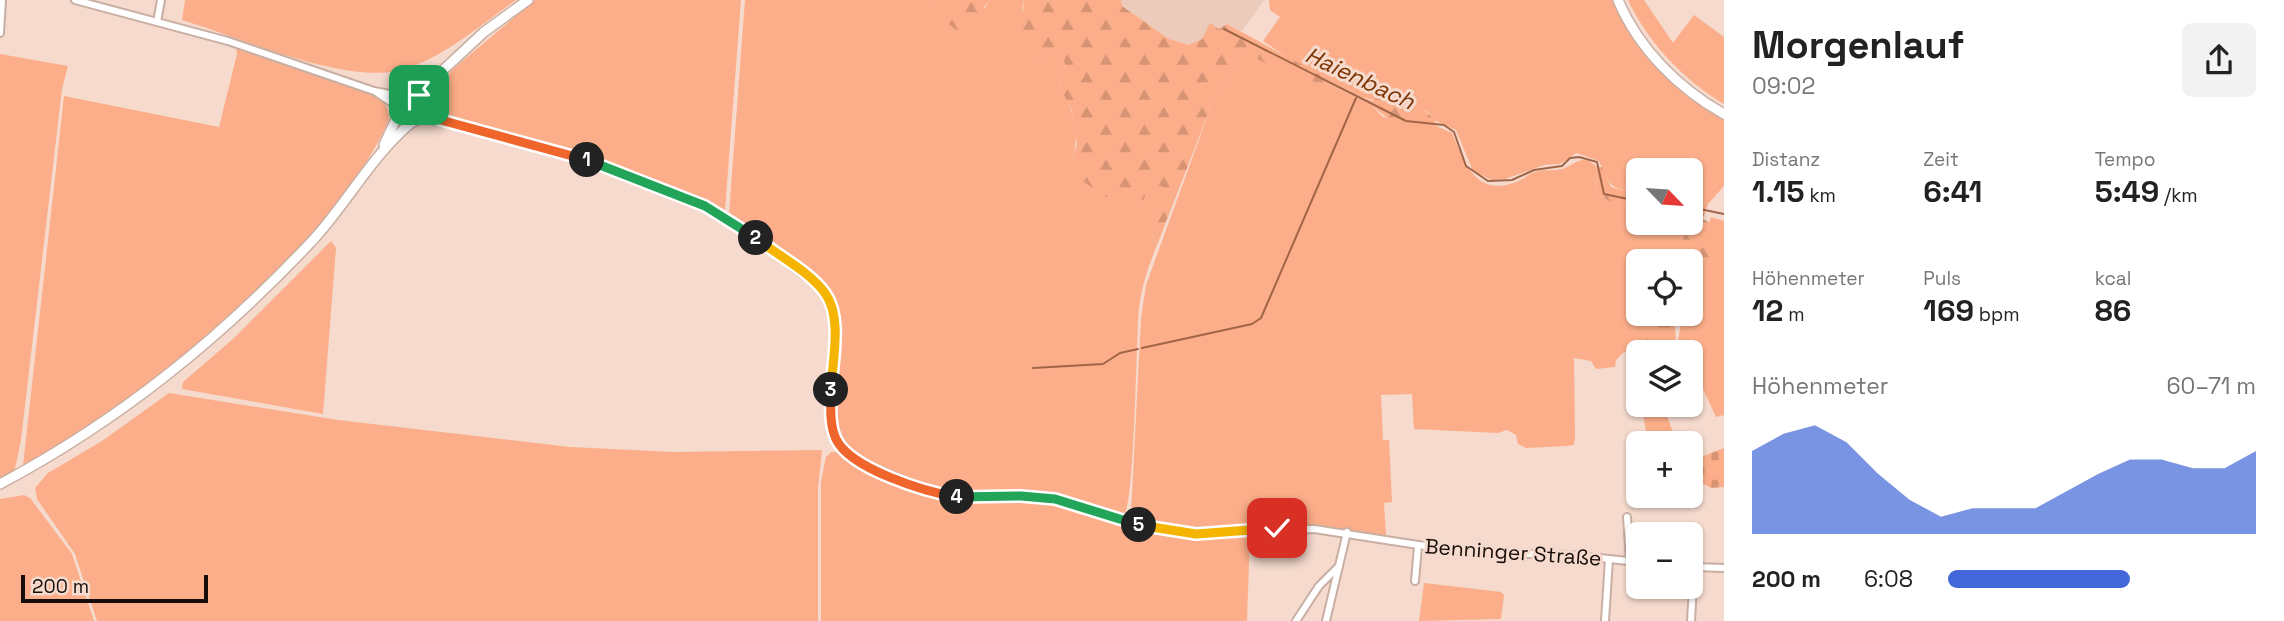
<!DOCTYPE html>
<html lang="de">
<head>
<meta charset="utf-8">
<style>
	:root { --surface:#fff; --page:#f2f2f2; --text:#222; --muted:#767676; --accent:#4367d9 }
	body { margin:0; font-family:"Space Grotesk",sans-serif; background:var(--page); color:var(--text); height:100vh; display:flex; flex-direction:column; font-size:26px; white-space:nowrap }
	* { box-sizing:border-box; margin:0 }
	p { font-size:23px; color:var(--muted) }
	.icon { flex:none; width:38px; height:38px; fill:none; stroke:currentColor; stroke-width:2; stroke-linecap:round; stroke-linejoin:round }
	.map { position:relative; flex:1; overflow:hidden }
	.sheet { display:flex; flex-direction:column; background:var(--surface); width:560px }
	.sheet>* { flex:none }
	.needle { width:46px; rotate:115deg }
	.fabs { position:absolute; left:1626px; top:158px; display:grid; gap:14px }
	.fabs a { display:grid; place-items:center; width:77px; height:77px; border-radius:10px; background:var(--surface); box-shadow:0 2px 5px #0004; font-size:35px }
	.scale { position:absolute; left:21px; bottom:18px; width:187px; box-sizing:border-box; padding-left:7px; border:4px solid #160d09; border-top:0; font-size:19px; line-height:24px; white-space:nowrap; color:#160d09; -webkit-text-stroke:5px #f5dacd; paint-order:stroke }
	.pin { position:absolute; display:grid; place-items:center; width:60px; height:60px; color:#fff; margin:-30px; border-radius:14px; box-shadow:0 4px 10px #0006 }
	.km { position:absolute; width:35px; height:35px; margin:-18px; border-radius:50%; background:#222; color:#fff; font-size:19px; line-height:35px; text-align:center }
	.round { display:grid; place-items:center; flex:none; width:74px; height:74px; border-radius:10px; background:var(--page) }
	.overview { display:flex; align-items:center; justify-content:space-between; height:119px; padding:0 28px }
	h1 { font-size:38px; font-weight:700; line-height:52px }
	.metrics { display:grid; grid-template-columns:repeat(3,1fr); gap:10px; height:119px; padding:7px 28px }
	.metrics div { display:grid; align-content:center }
	.metrics b { font-size:30px; font-weight:700 }
	.metrics small { font-size:19px; font-weight:400 }
	.metrics p { font-size:19px }
	.chart { height:196px; padding:14px 28px }
	.chart p { display:flex; justify-content:space-between }
	.chart svg { width:100%; height:126px; margin-top:7px; fill:var(--accent); opacity:.7 }
	ul { padding:0 28px; list-style:none; font-size:23px }
	li { display:grid; grid-template-columns:112px 84px 1fr; align-items:center; height:52px }
	li i { height:18px; border-radius:9px; background:var(--accent) }
	main { display:flex; flex:1; min-height:0 }
	.map>svg:first-child { display:block }
	.built { fill:#edcbbb }
	.grass { fill:#fbae89 }
	.forest { fill:url(#forest-firs) }
	.cemetery { fill:url(#cemetery-stones) }
	.lines { fill:none; stroke-linecap:round; stroke-linejoin:round }
	.stream { stroke:#a16548; stroke-width:2 }
	.street-casing { stroke:#c9afa3; stroke-width:10 }
	.secondary-casing { stroke:#c9afa3; stroke-width:12 }
	.street { stroke:#fff; stroke-width:6 }
	.secondary { stroke:#fff; stroke-width:9 }
	.split-1-casing { stroke:#fff; stroke-width:14 }
	.split-2-casing { stroke:#fff; stroke-width:14 }
	.split-3-casing { stroke:#fff; stroke-width:14 }
	.split-4-casing { stroke:#fff; stroke-width:14 }
	.split-5-casing { stroke:#fff; stroke-width:14 }
	.split-6-casing { stroke:#fff; stroke-width:14 }
	.split-1 { stroke:#f0652b; stroke-width:9 }
	.split-2 { stroke:#22a559; stroke-width:9 }
	.split-3 { stroke:#f5b400; stroke-width:9 }
	.split-4 { stroke:#f0652b; stroke-width:9 }
	.split-5 { stroke:#22a559; stroke-width:9 }
	.split-6 { stroke:#f5b400; stroke-width:9 }
	.labels { text-anchor:middle; dominant-baseline:central; stroke-width:6; stroke-linejoin:round; paint-order:stroke }
	.street-label { font-size:21px; fill:#160d09; stroke:#f5dacd }
	.water-label { font-size:23px; font-style:italic; fill:#7d3402; stroke:#f5dacd }
</style>
</head>
<body>
<main>
<div class="map">
<svg width="1724" height="621" viewBox="0 0 1724 621">
	<defs>
		<pattern id="forest-firs" width="22" height="20" patternUnits="userSpaceOnUse" patternTransform="scale(1.75)"><rect width="22" height="20" fill="#fbae89"/><path d="M5 1l3.5 6h-7zM16 11l3.5 6h-7z" fill="#d69475"/></pattern>
		<pattern id="cemetery-stones" width="16" height="16" patternUnits="userSpaceOnUse" patternTransform="scale(1.75)"><rect width="16" height="16" fill="#fbae89"/><path d="M2 7V4a2 2 0 0 1 4 0v3zM10 15v-3a2 2 0 0 1 4 0v3z" fill="#d69475"/></pattern>
	</defs>
	<rect width="100%" height="100%" fill="#f5dacd"/>
	<polygon class="built" points="1121,0 1264,0 1242,31 1227,24 1219,29 1210,24 1202,39 1189,45 1169,39 1122,6"/>
	<g class="grass">
		<path d="M185 0H516C480 25 444 58 401 70 345 85 239 37 182 20Z"/>
		<polygon points="535,0 741,0 725,210 588,158 494,131 448,114 434,94 453,69"/>
		<path d="M745 0H934L985 8 989 0H1024L1022 9 1035 58 1060 53 1065 64 1059 85C1073 109 1081 133 1072 160L1161 186 1167 192 1152 235 1157 245C1149 265 1142 285 1139 307 1136 338 1135 501 1124 515L1053 496 1030 493 962 495 925 487 857 458 844 447 834 424 836 326 831 298 817 281 729 214Z"/>
		<path d="M1269 0H1613C1636 50 1675 93 1724 119V186L1708 204 1691 201 1690 170H1638V194C1608 186 1611 188 1599 161L1576 153 1560 164 1544 165 1505 179 1492 180 1473 171 1456 130 1436 121 1427 111 1361 97 1293 61 1263 41 1280 17 1270 10Z"/>
		<path d="M1628 0H1644L1673 43 1694 15 1724 37V104C1683 79 1649 44 1628 0Z"/>
		<path d="M236 48C264 57 367 83 383 102 392 112 389 120 384 131 320 255 146 404 23 466L64 96 219 127 237 54Z"/>
		<path d="M1241 49 1303 78 1330 85 1372 106 1383 117 1434 125 1452 133C1464 161 1475 198 1516 182 1523 180 1528 174 1535 172 1544 169 1554 171 1562 169 1577 164 1581 153 1596 166L1597 194 1611 202 1638 207V222H1690L1691 215 1704 216 1687 261H1638V313H1666L1661 352H1624L1616 360 1615 367 1596 369 1591 361 1574 358 1575 438 1574 445 1567 446 1526 448 1518 444 1516 435 1507 430 1498 433 1414 429 1412 394 1381 395 1383 440H1389L1392 502 1384 503 1386 536 1325 526 1184 530 1134 519 1131 514 1141 319 1146 285 1212 104Z"/>
		<polygon points="0,54 68,66 62,89 21,440 14,473 0,480"/>
		<polygon points="1711,217 1724,221 1724,415 1716,417 1703,389 1691,391 1690,352 1680,352 1678,341 1683,313 1690,313 1691,285"/>
		<polygon points="331,241 336,248 323,414 182,389 183,382 233,339"/>
		<polygon points="169,393 338,420 570,447 674,452 822,450 818,488 818,621 97,621 75,554 37,499 35,488 48,473 102,441"/>
		<path d="M1650 404H1665C1666 418 1673 429 1676 443H1648L1643 414Z"/>
		<polygon points="831,452 838,452 859,465 942,498 1050,501 1168,534 1206,537 1250,533 1247,621 821,621 821,481 826,457"/>
		<polygon points="24,495 30,498 72,554 94,621 0,621 0,499"/>
		<polygon points="1424,583 1501,592 1504,595 1501,619 1419,621"/>
	</g>
	<g class="forest">
		<polygon points="934,0 989,0 969,29 959,32 942,19 940,3"/>
		<polygon points="1024,0 1121,0 1122,6 1169,39 1189,45 1202,39 1210,23 1219,29 1227,24 1361,97 1373,101 1385,90 1427,112 1436,121 1434,125 1406,121 1397,125 1372,106 1330,85 1285,75 1241,49 1212,104 1157,245 1152,235 1166,192 1161,186 1152,185 1143,200 1124,204 1102,195 1080,179 1072,160 1077,144 1072,111 1059,85 1065,64 1060,53 1035,58 1019,49"/>
		<polygon points="1596,167 1602,167 1611,187 1638,194 1638,207 1611,202 1597,194"/>
		<polygon points="1691,201 1708,204 1704,216 1691,215"/>
		<polygon points="1701,218 1714,225 1716,235 1709,261 1697,267 1698,281 1691,292 1690,261 1675,261 1682,258 1683,239 1693,219"/>
		<polygon points="1659,313 1684,313 1675,324 1676,352 1650,352 1646,341"/>
	</g>
	<polygon class="cemetery" points="1724,448 1724,487 1711,488 1702,483 1697,463 1701,457"/>
	<g class="lines">
		<g class="stream">
			<polyline points="1224,29 1406,121 1444,125 1454,132 1466,166 1488,181 1512,180 1534,170 1562,166 1570,158 1579,157 1597,162 1604,194 1638,201"/>
			<polyline points="1690,207 1724,214"/>
			<polyline points="1142,348 1252,324 1261,318 1356,98"/>
			<polyline points="1033,368 1103,364 1120,353 1138,349"/>
		</g>
		<defs>
			<g id="street">
				<polyline points="75,0 228,41 374,91 400,96"/>
				<polyline points="157,22 161,0"/>
				<polyline points="0,33 2,0"/>
				<polyline points="376,92 395,105"/>
				<polyline points="425,108 436,118"/>
				<polyline points="420,118 482,130 589,161 705,206 741,227 817,285 828,299 834,323 832,421 842,449 858,461 924,489 964,498 1021,496 1055,499 1141,526 1179,532 1314,529 1464,552 1571,555 1638,562"/>
				<polyline points="1627,517 1630,561"/>
				<polyline points="1692,567 1724,568"/>
				<polyline points="1415,581 1418,546"/>
				<polyline points="1296,621 1319,586 1339,566"/>
				<polyline points="1326,621 1347,532"/>
				<polyline points="1605,621 1609,559"/>
				<polyline points="1691,621 1694,568"/>
			</g>
			<g id="secondary">
				<path d="M1618 0C1638 48 1679 89 1724 114"/>
				<polyline points="411,92 441,72 484,32 528,0"/>
				<circle cx="410" cy="107" r="15"/>
				<polyline points="424,102 438,77"/>
				<polyline points="384,145 398,115"/>
				<path d="M0 484C120 420 220 339 313 240 348 202 372 155 412 122"/>
			</g>
		</defs>
		<use href="#street" class="street-casing"/>
		<use href="#secondary" class="secondary-casing"/>
		<use href="#street" class="street"/>
		<use href="#secondary" class="secondary"/>
	</g>
	<g class="lines">
		<defs>
			<polyline id="split-1" points="419,95 425,108 437,119 587,160"/>
			<polyline id="split-2" points="587,160 705,206 756,238"/>
			<path id="split-3" d="M756 238C777 255 809 271 825 293 843 318 832 362 831 390"/>
			<path id="split-4" d="M831 390C831 406 829 424 836 439 850 469 926 492 957 497"/>
			<polyline id="split-5" points="957,497 1021,496 1055,499 1139,525"/>
			<polyline id="split-6" points="1139,525 1196,534 1277,528"/>
		</defs>
		<use href="#split-1" class="split-1-casing"/>
		<use href="#split-2" class="split-2-casing"/>
		<use href="#split-3" class="split-3-casing"/>
		<use href="#split-4" class="split-4-casing"/>
		<use href="#split-5" class="split-5-casing"/>
		<use href="#split-6" class="split-6-casing"/>
		<use href="#split-1" class="split-1"/>
		<use href="#split-2" class="split-2"/>
		<use href="#split-3" class="split-3"/>
		<use href="#split-4" class="split-4"/>
		<use href="#split-5" class="split-5"/>
		<use href="#split-6" class="split-6"/>
	</g>
	<g class="labels">
		<g class="street-label">
			<text transform="translate(1513 552) rotate(4)">Benninger Straße</text>
		</g>
		<g class="water-label">
			<text transform="translate(1360 78) rotate(25)">Haienbach</text>
		</g>
	</g>
</svg>
<div class="fabs">
<a><svg class="needle" viewBox="-14 -14 28 28"><path d="M0-13l5 13h-10z" fill="#e53935"/><path d="M0 13l5-13h-10z" fill="#767676"/></svg></a>
<a><svg class="icon" aria-label="locate" viewBox="0 0 24 24"><circle cx="12" cy="12" r="6"/><path d="M12 2v4M12 18v4M2 12h4M18 12h4"/></svg></a>
<a><svg class="icon" aria-label="layers" viewBox="0 0 24 24"><path d="M12 4l9 5-9 5-9-5zM3 14l9 5 9-5"/></svg></a>
<a>+</a>
<a>−</a>
</div>
<div class="scale">200 m</div>
<div class="pin" style="left:419px;top:95px;background:#1e9e55"><svg class="icon" aria-label="arrive" viewBox="0 0 24 24"><path d="M6 21V4h12l-3 4 3 4H6"/></svg></div>
<div class="pin" style="left:1277px;top:528px;background:#d93025"><svg class="icon" aria-label="check" viewBox="0 0 24 24"><path d="M5 12l5 5 9-10"/></svg></div>
<b class="km" style="left:587px;top:160px">1</b>
<b class="km" style="left:756px;top:238px">2</b>
<b class="km" style="left:831px;top:390px">3</b>
<b class="km" style="left:957px;top:497px">4</b>
<b class="km" style="left:1139px;top:525px">5</b>
</div>
<section class="sheet">
<div class="overview"><div><h1>Morgenlauf</h1><p>09:02</p></div><a class="round"><svg class="icon" aria-label="share" viewBox="0 0 24 24"><path d="M12 15V3M7 8l5-5 5 5M5 13v7h14v-7"/></svg></a></div>
<div class="metrics">
<div><p>Distanz</p><b>1.15<small> km</small></b></div>
<div><p>Zeit</p><b>6:41</b></div>
<div><p>Tempo</p><b>5:49<small> /km</small></b></div>
</div>
<div class="metrics">
<div><p>Höhenmeter</p><b>12<small> m</small></b></div>
<div><p>Puls</p><b>169<small> bpm</small></b></div>
<div><p>kcal</p><b>86</b></div>
</div>
<div class="chart"><p><span>Höhenmeter</span>60–71 m</p>
<svg viewBox="0 0 160 44" preserveAspectRatio="none"><path d="M0 44V15L10 9L20 6L30 12L40 23L50 32L60 38L70 35L80 35L90 35L100 29L110 23L120 18L130 18L140 21L150 21L160 15V44z"/></svg>
</div>
<ul>
<li><b>200 m</b>6:08<i style="width:59%"></i></li>
</ul>
</section>
</main>
</body>
</html>
